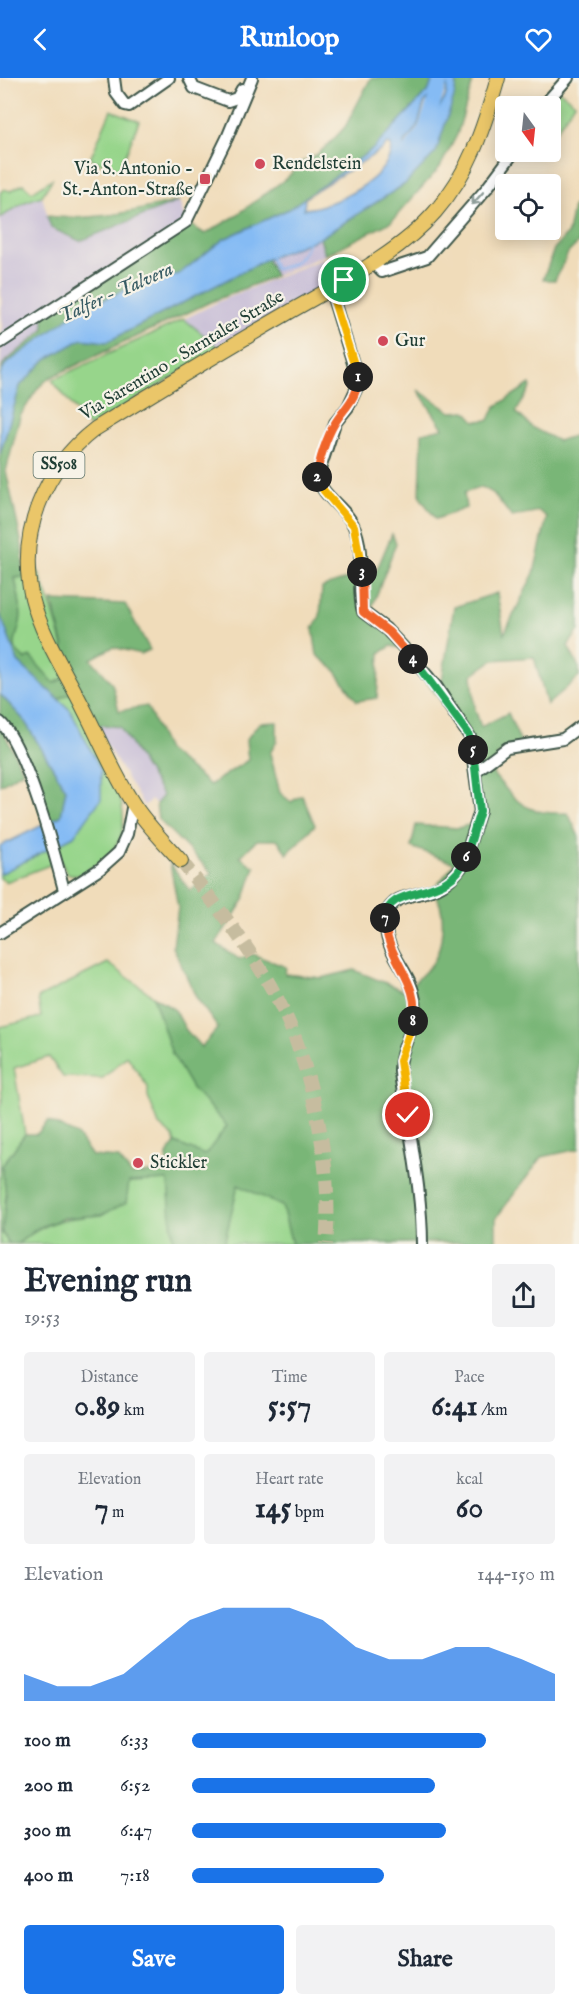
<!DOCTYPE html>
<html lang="en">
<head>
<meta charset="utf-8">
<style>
	:root { --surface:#fff; --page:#f2f2f3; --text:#1f2937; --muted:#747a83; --accent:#1a73e8 }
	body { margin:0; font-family:"IM FELL English",serif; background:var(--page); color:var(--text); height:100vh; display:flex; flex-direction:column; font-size:22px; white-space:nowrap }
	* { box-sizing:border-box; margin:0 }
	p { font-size:20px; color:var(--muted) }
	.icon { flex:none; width:33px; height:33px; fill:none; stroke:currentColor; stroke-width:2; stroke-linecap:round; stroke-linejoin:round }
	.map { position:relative; height:1166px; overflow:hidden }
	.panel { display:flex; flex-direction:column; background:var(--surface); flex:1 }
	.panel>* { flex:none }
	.needle { width:39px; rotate:165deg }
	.tools { position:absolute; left:495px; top:18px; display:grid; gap:12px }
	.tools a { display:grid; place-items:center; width:66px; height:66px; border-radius:6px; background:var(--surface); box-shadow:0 3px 15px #0003; font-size:30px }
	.pin { position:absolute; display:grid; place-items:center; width:51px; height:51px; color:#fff; margin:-26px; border:3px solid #fff; border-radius:50%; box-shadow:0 2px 6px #0007 }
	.km { position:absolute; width:30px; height:30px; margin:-15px; border-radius:50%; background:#222; color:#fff; font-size:16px; line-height:30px; text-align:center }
	.round { display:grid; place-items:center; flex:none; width:63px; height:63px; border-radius:6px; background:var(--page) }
	.head { display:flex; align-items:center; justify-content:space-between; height:102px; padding:0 24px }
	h1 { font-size:33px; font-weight:700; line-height:45px }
	.figures { display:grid; grid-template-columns:repeat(3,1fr); gap:9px; height:102px; padding:6px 24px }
	.figures div { display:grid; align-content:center; border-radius:6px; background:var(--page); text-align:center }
	.figures b { font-size:30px; font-weight:700 }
	.figures small { font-size:16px; font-weight:400 }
	.figures p { font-size:16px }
	.chart { height:168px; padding:12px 24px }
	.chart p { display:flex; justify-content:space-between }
	.chart svg { width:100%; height:108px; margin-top:6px; fill:var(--accent); opacity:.7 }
	.button { display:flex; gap:12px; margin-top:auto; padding:12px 24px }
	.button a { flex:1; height:69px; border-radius:6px; background:var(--accent); color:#fff; font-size:24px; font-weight:700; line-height:69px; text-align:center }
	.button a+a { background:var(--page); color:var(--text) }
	ul { padding:0 24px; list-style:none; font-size:20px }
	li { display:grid; grid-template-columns:96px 72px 1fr; align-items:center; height:45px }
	li i { height:15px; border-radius:8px; background:var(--accent) }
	header { display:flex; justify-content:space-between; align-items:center; height:78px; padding:0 24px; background:var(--accent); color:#fff; font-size:27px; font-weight:700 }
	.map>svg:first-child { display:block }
	.industrial { fill:#c9bfd7 }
	.green { fill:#97d58b; stroke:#5b8960; stroke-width:1.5 }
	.forest { fill:#79b677; stroke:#4c7a56; stroke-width:1.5 }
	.water { fill:#85bbf4; stroke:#527c94; stroke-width:1.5; fill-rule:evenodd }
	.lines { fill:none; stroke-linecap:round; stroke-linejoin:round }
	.stream { stroke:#85bbf4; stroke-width:2 }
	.river { stroke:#85bbf4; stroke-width:14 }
	.major-tunnel { stroke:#c6bc9f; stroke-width:14; stroke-dasharray:14 7; stroke-linecap:butt }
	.minor-casing { stroke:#3e5548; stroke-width:14 }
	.major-casing { stroke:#3e5548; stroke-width:16 }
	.minor { stroke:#fff; stroke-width:10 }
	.major { stroke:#eac669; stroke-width:14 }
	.oneway { stroke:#8f9e9a }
	.split-1-casing { stroke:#fff; stroke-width:12 }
	.split-2-casing { stroke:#fff; stroke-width:12 }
	.split-3-casing { stroke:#fff; stroke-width:12 }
	.split-4-casing { stroke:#fff; stroke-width:12 }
	.split-5-casing { stroke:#fff; stroke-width:12 }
	.split-6-casing { stroke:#fff; stroke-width:12 }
	.split-7-casing { stroke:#fff; stroke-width:12 }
	.split-8-casing { stroke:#fff; stroke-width:12 }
	.split-9-casing { stroke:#fff; stroke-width:12 }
	.split-1 { stroke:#f5b400; stroke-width:8 }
	.split-2 { stroke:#f0652b; stroke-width:8 }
	.split-3 { stroke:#f5b400; stroke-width:8 }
	.split-4 { stroke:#f0652b; stroke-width:8 }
	.split-5 { stroke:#22a559; stroke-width:8 }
	.split-6 { stroke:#22a559; stroke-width:8 }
	.split-7 { stroke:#22a559; stroke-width:8 }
	.split-8 { stroke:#f0652b; stroke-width:8 }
	.split-9 { stroke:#f5b400; stroke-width:8 }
	.poi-dot { fill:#d1495b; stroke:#f7f3e8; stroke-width:2 }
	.labels { text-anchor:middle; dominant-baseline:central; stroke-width:4.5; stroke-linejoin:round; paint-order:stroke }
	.shield { fill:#f7f3e8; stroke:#60746a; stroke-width:1.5 }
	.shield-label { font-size:16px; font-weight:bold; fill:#1f3d34 }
	.poi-label { font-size:18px; fill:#1f3d34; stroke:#f7f3e8; text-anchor:start }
	.street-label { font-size:18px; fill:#1f3d34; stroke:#f7f3e8 }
	.water-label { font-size:20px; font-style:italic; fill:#385c64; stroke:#f7f3e8 }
</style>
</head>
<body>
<header><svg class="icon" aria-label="back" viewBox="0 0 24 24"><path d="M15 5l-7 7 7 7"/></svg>Runloop<svg class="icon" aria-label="heart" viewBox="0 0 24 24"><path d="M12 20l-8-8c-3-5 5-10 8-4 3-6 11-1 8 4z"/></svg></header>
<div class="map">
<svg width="579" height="1166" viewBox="0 0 579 1166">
	<rect width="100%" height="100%" fill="#f7f3e8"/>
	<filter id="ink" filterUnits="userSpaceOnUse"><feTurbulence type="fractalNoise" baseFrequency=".0167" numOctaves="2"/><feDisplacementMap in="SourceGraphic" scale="12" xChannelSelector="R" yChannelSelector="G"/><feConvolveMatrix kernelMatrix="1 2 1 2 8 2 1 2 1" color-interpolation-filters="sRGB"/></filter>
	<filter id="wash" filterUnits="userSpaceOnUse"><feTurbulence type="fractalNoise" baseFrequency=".008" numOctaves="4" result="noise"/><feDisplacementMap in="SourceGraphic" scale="24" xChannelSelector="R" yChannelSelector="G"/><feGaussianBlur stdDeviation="1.35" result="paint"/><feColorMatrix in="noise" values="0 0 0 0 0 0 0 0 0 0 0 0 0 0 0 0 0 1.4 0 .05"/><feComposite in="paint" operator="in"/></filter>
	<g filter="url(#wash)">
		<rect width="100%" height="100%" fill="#f0dcba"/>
		<g class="industrial">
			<polygon points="42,118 51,150 80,163 179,123 186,144 44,252 0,290 2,258 0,140 25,124"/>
			<polygon points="320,160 325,177 275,198 267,181"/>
			<polygon points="322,181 330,202 330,210 240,263 236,257 217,268 184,241 222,222"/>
			<polygon points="103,647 120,649 163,718 156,726 151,722 144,728 96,650"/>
		</g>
		<g class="green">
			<polygon points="554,9 575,25 551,60 550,28 542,28"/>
			<polygon points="111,32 139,43 120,92 90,81"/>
			<polygon points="53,100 42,118 25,124 0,140 0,115 4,111 10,113 23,106 32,114"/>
			<polygon points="184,241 221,271 89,349 52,302"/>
			<path d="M34 483C50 522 62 555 68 598L54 605 30 579 26 583C7 568 17 562 20 544 23 532 17 513 15 500L29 498Z"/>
			<path d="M75 613C90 647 134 723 121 758 114 778 94 788 77 798L67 795 60 783 6 804 0 800V796L74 758 70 632 58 621Z"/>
			<polygon points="108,885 153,918 172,976 192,1010 228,1048 205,1078 175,1065 173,1059 159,1047 148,1018 148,1009 127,978 103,1000 63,999 49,979 14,990 25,1056 2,1088 6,1116 2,1155 9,1166 0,1166 0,1028 2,1024 0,949 41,939 38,920"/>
			<path d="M169 1102 173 1166H17C47 1143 64 1140 101 1137L128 1104Z"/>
			<polygon points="238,1107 282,1128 292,1166 224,1166"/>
		</g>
		<g class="forest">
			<polygon points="371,0 433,0 429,12 373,71 289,131 224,161 179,196 137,206 0,298 3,286 44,252 44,235 186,144 205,156 234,139 288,99 300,85 316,77 329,66 345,49"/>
			<polygon points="457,0 474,0 457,57 440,89 391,144 325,177 320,160 404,107 454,19"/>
			<polygon points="579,120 579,164 568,175 555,202 543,202 554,171 568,155 573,129"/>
			<path d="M179 123 80 163 51 150 47 138C92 144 134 133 179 123Z"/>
			<path d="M267 181 275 198 208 225 49 300 38 310 20 338 6 393 22 467 24 499 15 500C17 513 23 532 20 544 17 562 7 568 26 582L30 578 54 605 68 598 75 613 58 621 18 584 1 540 0 376 20 308 45 282 82 261 107 264Z"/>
			<path d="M530 306 531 309 516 334 533 350 558 363 579 356V552L568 568 579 590V599L547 627 534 579 493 582 472 597 475 631 481 649 508 635 521 665 497 677 493 696C518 726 527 737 568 735L579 759V1071L542 1079 496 1140V1164L292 1166 282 1128 238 1107 224 1166H173L168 1102 129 1104 126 1125 101 1137 64 1140 38 1150 17 1166H10L2 1155 6 1116 2 1088 25 1056H37L48 1043 77 1057 92 1078 118 1080 132 1097 166 1093 167 1077 175 1065 205 1077 227 1048 192 1010 172 976 153 918 175 932 186 952 201 969 218 950 196 919 173 869 178 829 170 785 190 813 212 795 158 741 156 726 163 718 120 649 103 647 96 650 60 573 64 569 52 523 125 526 150 572 141 576 113 569 91 581 112 605 119 633 147 628 167 672 210 707 248 682 246 662 259 645 277 644V663L270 675 280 715 291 724 302 717 315 747 287 776 278 762H257L240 779 255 789 244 822 216 865 239 881 252 876 286 889 285 896 322 900 354 892 405 913C414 904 424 896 432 886 443 871 447 831 435 817L437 807 455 785 411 769 416 747 458 750 472 746C476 730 474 679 467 665 450 631 423 600 401 570L391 568 380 575 377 620 357 623 335 592 317 577 313 551 320 538 322 510C337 503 350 498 367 502L375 496 392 456 396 465 370 535 441 608 454 529 497 515 504 556 534 495 547 439 539 433 512 439 493 415 482 409 464 415 466 430 436 441 420 419 422 355 443 350 418 312 451 334 466 333 475 343 489 342 495 329Z"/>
			<polygon points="0,616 24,642 66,711 61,738 48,744 15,654 0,640"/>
			<polygon points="0,647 23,693 0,707"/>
		</g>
		<g class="water">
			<path d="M433 0H443L424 26 418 47 405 65V71C424 73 426 57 432 43 440 23 448 26 447 0H457L454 19 436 74 405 106 320 160 267 181 107 264 82 261 45 282 20 308 0 376V298L5 287 77 234 137 206 179 196 224 161 289 131 373 71 429 12ZM387 66 391 67C392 101 332 129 304 131L305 121 310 116 383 71Z"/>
			<polygon points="0,536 18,584 70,632 101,692 101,721 74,758 0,796 0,768 61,738 66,711 24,642 0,616"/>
		</g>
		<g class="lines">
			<path class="stream" d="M270 179 275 191C291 189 305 180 308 164"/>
			<polyline class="river" points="400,87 425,51 442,0"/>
		</g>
	</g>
	<g filter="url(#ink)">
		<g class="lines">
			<path class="major-tunnel" d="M181 783C218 829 256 877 282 930 314 995 333 1094 326 1166"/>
			<defs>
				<g id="minor">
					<polyline points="114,0 116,15 125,27 129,28 169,0"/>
					<polyline points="189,0 194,10 228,23 237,20 242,11"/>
					<polyline points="543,28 568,0"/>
					<polyline points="372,184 382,194 427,179 487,110 514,74"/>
					<path d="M330 210 359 305 348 329 335 345 317 400C325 422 350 432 356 454 365 480 356 512 363 534L386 551 402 568 436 608 470 659 480 733 463 787C455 798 443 809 429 813 410 819 395 816 385 837 384 879 409 887 415 922 419 947 399 968 400 993 401 1011 407 1029 409 1047 415 1085 422 1127 422 1166"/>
					<polyline points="0,265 186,144 227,60 252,0"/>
					<path d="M0 644C25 666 55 777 64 812"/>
					<polyline points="476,693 507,670 563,661 579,649"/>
					<polyline points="0,855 100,791 119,774 127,756 133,725"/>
				</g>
				<path id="major" d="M181 783C164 764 145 745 132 724 113 694 100 662 84 631 66 595 42 559 32 520 17 456 44 390 95 351 158 312 222 273 286 236 334 208 398 177 435 134 470 94 484 49 498 0"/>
			</defs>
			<use href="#minor" class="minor-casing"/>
			<use href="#major" class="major-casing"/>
			<use href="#minor" class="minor"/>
			<use href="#major" class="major"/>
		</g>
		<defs><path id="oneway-shaft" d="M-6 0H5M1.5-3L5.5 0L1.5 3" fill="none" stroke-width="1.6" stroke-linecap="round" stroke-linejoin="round" transform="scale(1.5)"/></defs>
		<use class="oneway" href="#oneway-shaft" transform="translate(478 120) rotate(132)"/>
	</g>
	<g class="lines" filter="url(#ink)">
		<defs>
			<polyline id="split-1" points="344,202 330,210 358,299"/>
			<path id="split-2" d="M317 399C318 384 327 358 335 345 344 330 359 319 358 299"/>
			<polyline id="split-3" points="317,399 324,413 354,448 362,494"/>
			<polyline id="split-4" points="362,494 363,534 389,554 413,581"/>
			<polyline id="split-5" points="413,581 468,655 473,672"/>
			<polyline id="split-6" points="466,779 480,733 473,672"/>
			<path id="split-7" d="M385 840C389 804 450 826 466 779"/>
			<path id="split-8" d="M385 840C385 882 422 903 413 943"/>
			<polyline id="split-9" points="408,1037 400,983 413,943"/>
		</defs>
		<use href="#split-1" class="split-1-casing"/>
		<use href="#split-2" class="split-2-casing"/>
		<use href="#split-3" class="split-3-casing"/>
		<use href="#split-4" class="split-4-casing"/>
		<use href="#split-5" class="split-5-casing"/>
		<use href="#split-6" class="split-6-casing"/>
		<use href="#split-7" class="split-7-casing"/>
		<use href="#split-8" class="split-8-casing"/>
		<use href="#split-9" class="split-9-casing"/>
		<use href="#split-1" class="split-1"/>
		<use href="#split-2" class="split-2"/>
		<use href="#split-3" class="split-3"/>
		<use href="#split-4" class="split-4"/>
		<use href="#split-5" class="split-5"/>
		<use href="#split-6" class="split-6"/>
		<use href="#split-7" class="split-7"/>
		<use href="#split-8" class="split-8"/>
		<use href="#split-9" class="split-9"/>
	</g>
	<g class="poi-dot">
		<circle cx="260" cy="86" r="6"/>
		<rect x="199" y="95" width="12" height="12" rx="3"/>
		<circle cx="383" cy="263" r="6"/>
		<circle cx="138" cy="1085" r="6"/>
	</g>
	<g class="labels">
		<rect class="shield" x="33.5" y="374" width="51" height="26" rx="4.5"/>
		<g class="shield-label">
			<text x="59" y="387">SS508</text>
		</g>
		<g class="poi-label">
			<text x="272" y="86">Rendelstein</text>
			<text x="193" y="91" text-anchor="end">Via S. Antonio -<tspan x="193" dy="21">St.-Anton-Straße</tspan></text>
			<text x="395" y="263">Gur</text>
			<text x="150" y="1085">Stickler</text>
		</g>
		<g class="street-label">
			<text transform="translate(182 278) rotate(-31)">Via Sarentino - Sarntaler Straße</text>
		</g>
		<g class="water-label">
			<text transform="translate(116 215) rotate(-24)">Talfer - Talvera</text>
		</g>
	</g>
</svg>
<div class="tools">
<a><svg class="needle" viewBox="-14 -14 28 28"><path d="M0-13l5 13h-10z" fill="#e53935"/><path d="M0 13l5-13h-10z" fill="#747a83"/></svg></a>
<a><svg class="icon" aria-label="locate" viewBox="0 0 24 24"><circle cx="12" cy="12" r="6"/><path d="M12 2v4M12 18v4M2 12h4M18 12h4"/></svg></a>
</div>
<div class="pin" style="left:344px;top:202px;background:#1e9e55"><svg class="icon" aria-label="arrive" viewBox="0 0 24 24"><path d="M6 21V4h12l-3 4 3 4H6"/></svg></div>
<div class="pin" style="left:408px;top:1037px;background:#d93025"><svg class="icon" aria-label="check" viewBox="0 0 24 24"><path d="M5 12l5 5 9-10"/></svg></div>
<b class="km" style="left:358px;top:299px">1</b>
<b class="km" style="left:317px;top:399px">2</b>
<b class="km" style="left:362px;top:494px">3</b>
<b class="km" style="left:413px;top:581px">4</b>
<b class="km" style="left:473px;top:672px">5</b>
<b class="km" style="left:466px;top:779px">6</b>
<b class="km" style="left:385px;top:840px">7</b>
<b class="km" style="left:413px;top:943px">8</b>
</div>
<section class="panel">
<div class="head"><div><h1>Evening run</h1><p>19:53</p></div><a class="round"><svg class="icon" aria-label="share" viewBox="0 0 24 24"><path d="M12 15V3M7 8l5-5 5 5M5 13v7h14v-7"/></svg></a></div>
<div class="figures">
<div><p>Distance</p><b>0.89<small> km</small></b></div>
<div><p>Time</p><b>5:57</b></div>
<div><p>Pace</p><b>6:41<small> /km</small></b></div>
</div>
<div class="figures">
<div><p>Elevation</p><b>7<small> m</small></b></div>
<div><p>Heart rate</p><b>145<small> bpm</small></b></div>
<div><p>kcal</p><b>60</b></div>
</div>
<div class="chart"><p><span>Elevation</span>144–150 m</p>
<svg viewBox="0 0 160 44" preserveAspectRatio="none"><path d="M0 44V33L10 38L20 38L30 33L40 22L50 11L60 6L70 6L80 6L90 11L100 22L110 27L120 27L130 22L140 22L150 27L160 33V44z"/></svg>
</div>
<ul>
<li><b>100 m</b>6:33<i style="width:81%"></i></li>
<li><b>200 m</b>6:52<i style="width:67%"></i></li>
<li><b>300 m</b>6:47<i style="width:70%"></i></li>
<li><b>400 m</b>7:18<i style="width:53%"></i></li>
</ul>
<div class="button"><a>Save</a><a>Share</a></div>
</section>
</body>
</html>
